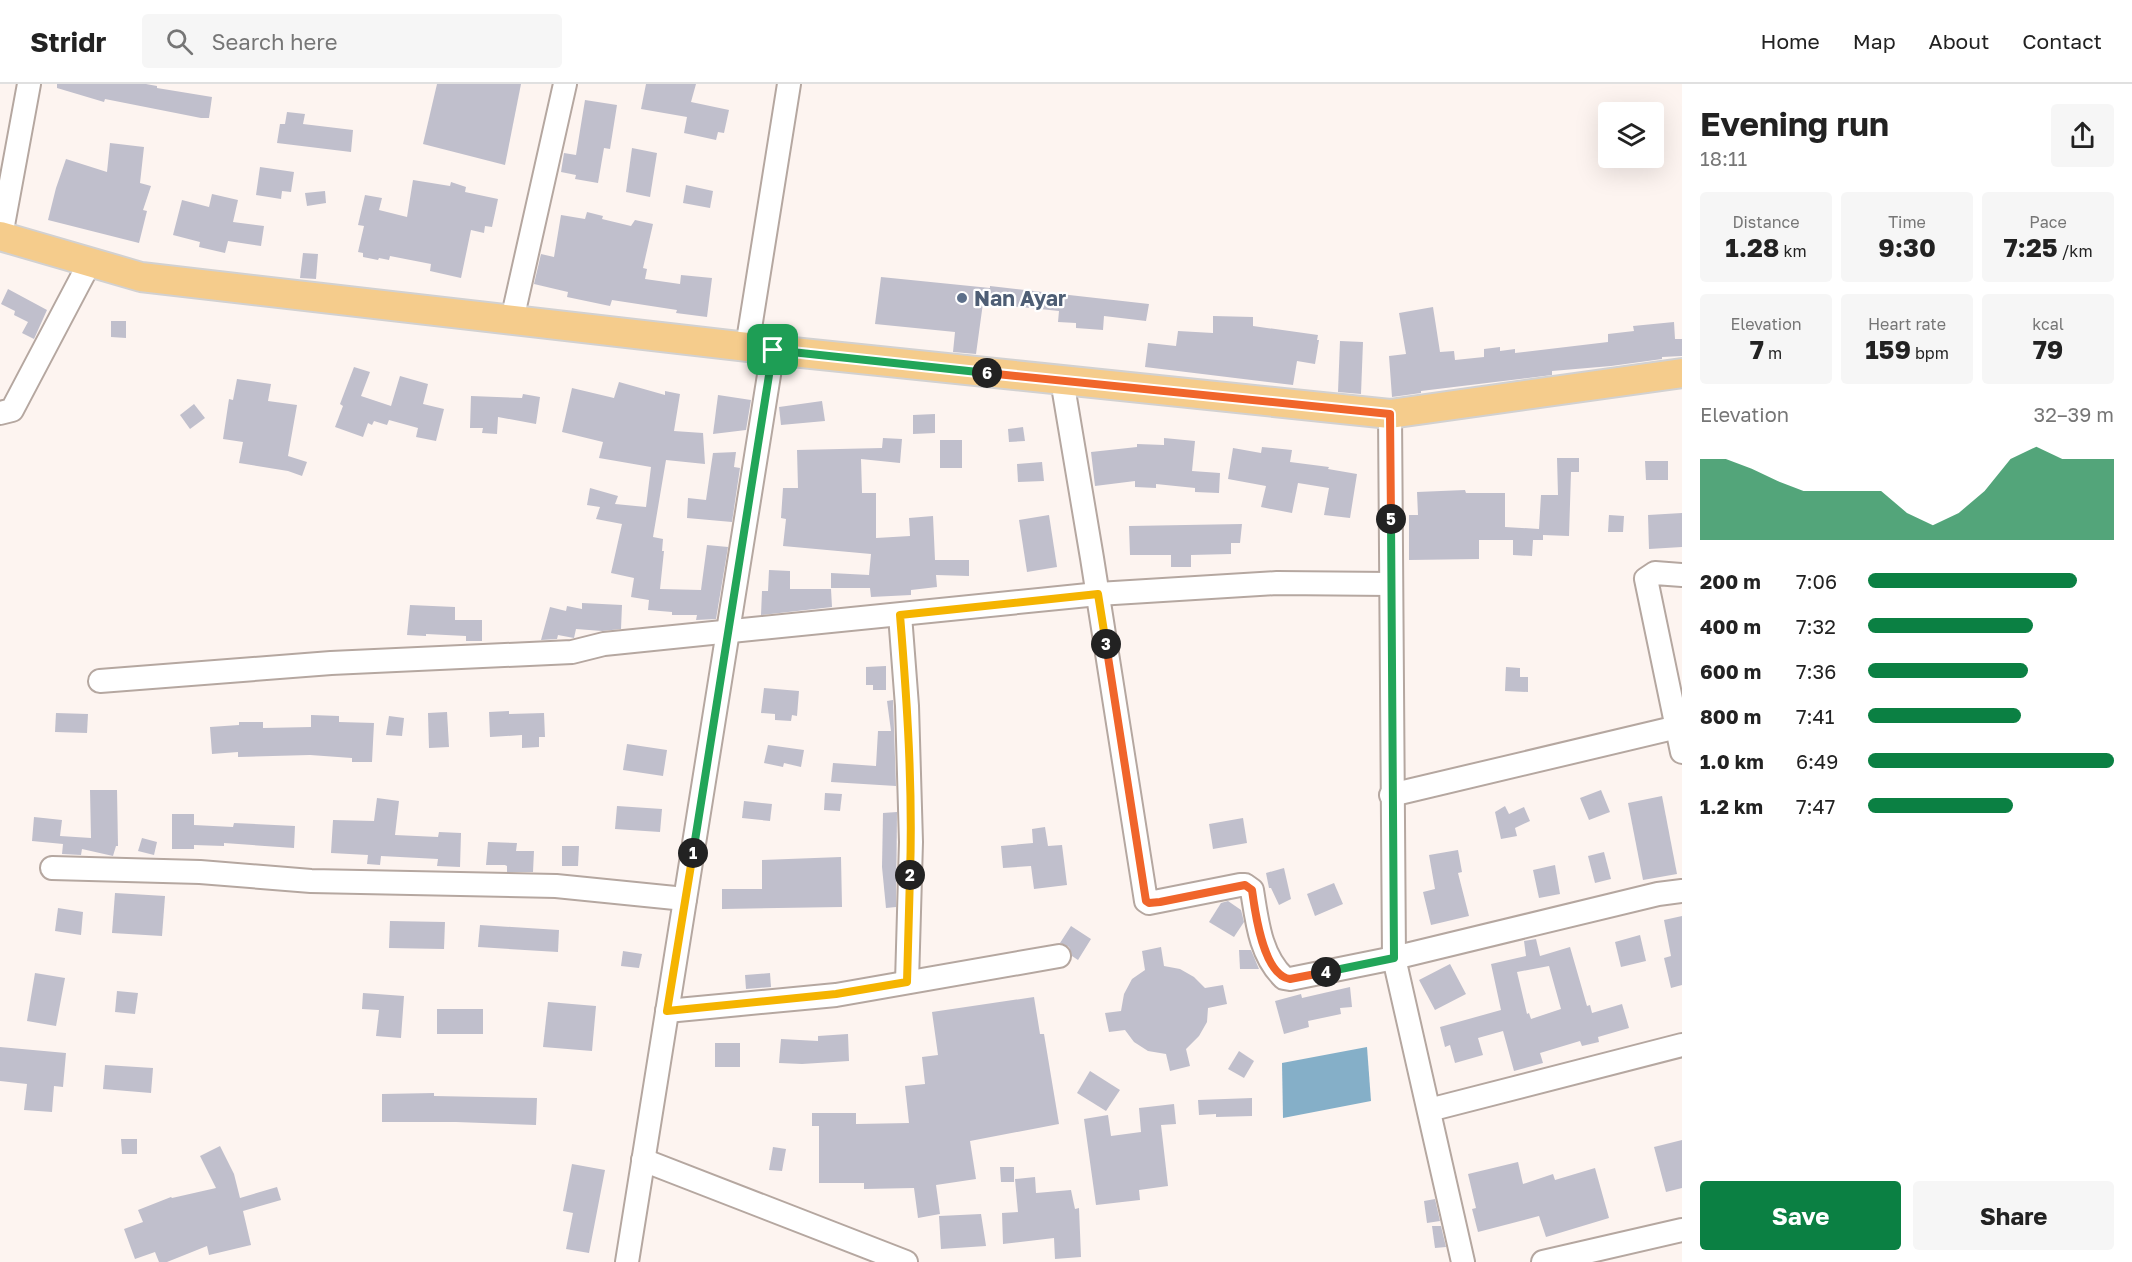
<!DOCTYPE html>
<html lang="en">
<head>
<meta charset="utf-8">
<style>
	:root { --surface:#fff; --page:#f6f6f6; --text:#222; --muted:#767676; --line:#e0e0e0; --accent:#0b8043 }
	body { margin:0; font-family:"Golos Text",sans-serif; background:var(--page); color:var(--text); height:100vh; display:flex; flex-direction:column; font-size:22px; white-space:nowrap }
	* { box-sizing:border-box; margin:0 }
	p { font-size:20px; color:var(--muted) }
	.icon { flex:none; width:33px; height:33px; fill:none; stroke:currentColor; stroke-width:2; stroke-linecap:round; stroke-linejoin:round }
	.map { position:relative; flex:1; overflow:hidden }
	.side { display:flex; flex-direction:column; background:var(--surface); width:450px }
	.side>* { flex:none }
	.controls { position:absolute; left:1598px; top:18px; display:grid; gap:12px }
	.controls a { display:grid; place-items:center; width:66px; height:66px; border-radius:6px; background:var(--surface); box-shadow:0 6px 24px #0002; font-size:30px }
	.pin { position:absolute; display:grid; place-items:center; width:51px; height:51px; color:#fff; margin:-26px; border-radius:12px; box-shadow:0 3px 9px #0006 }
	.km { position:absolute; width:30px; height:30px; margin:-15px; border-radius:50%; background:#222; color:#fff; font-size:16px; line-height:30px; text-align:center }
	.round { display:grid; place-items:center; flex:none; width:63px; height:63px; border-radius:6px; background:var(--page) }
	.head { display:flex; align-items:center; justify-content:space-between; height:102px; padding:0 18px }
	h1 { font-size:33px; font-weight:700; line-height:45px }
	.metrics { display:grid; grid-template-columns:repeat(3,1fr); gap:9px; height:102px; padding:6px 18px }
	.metrics div { display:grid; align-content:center; border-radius:6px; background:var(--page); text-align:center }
	.metrics b { font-size:26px; font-weight:700 }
	.metrics small { font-size:16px; font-weight:400 }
	.metrics p { font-size:16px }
	.chart { height:168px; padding:12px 18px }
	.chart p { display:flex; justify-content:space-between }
	.chart svg { width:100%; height:108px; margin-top:6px; fill:var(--accent); opacity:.7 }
	.primary-button { display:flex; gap:12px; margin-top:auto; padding:12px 18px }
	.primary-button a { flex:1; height:69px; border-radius:6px; background:var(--accent); color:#fff; font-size:24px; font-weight:700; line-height:69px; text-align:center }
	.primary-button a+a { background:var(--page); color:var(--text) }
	ul { padding:0 18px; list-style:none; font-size:20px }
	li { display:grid; grid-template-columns:96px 72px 1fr; align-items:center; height:45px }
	li i { height:15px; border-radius:8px; background:var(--accent) }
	header { display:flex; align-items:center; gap:36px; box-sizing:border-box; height:84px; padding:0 30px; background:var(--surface); border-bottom:2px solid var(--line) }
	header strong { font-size:28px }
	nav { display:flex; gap:33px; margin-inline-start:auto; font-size:21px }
	.search { width:420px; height:54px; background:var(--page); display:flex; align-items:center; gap:15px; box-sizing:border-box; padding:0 21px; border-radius:6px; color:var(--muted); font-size:22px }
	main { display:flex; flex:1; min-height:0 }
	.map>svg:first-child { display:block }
	.water { fill:#85afc8 }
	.building { fill:#c0bfcc; fill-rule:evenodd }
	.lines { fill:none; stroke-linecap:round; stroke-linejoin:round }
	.minor-casing { stroke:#b5a7a0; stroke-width:26 }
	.major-casing { stroke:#d2d1d1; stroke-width:32 }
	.minor { stroke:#fff; stroke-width:22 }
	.major { stroke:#f5cc8c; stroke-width:28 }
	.split-1-casing { stroke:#fff; stroke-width:12 }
	.split-2-casing { stroke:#fff; stroke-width:12 }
	.split-3-casing { stroke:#fff; stroke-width:12 }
	.split-4-casing { stroke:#fff; stroke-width:12 }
	.split-5-casing { stroke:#fff; stroke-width:12 }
	.split-6-casing { stroke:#fff; stroke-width:12 }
	.split-7-casing { stroke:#fff; stroke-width:12 }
	.split-1 { stroke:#22a559; stroke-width:8 }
	.split-2 { stroke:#f5b400; stroke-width:8 }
	.split-3 { stroke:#f5b400; stroke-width:8 }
	.split-4 { stroke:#f0652b; stroke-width:8 }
	.split-5 { stroke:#22a559; stroke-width:8 }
	.split-6 { stroke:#f0652b; stroke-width:8 }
	.split-7 { stroke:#22a559; stroke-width:8 }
	.service-dot { fill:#5c6f8a; stroke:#fff; stroke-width:2 }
	.labels { text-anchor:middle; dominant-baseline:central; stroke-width:4.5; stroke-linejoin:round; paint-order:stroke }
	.service-label { font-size:21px; font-weight:bold; fill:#4e5e75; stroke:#fff; text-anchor:start }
</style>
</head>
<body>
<header>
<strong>Stridr</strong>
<div class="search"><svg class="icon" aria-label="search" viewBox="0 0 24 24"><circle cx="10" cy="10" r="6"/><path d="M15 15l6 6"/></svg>Search here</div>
<nav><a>Home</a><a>Map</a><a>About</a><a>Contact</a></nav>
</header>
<main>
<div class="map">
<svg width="1682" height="1178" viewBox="0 0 1682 1178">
	<rect width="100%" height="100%" fill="#fdf4f0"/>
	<polygon class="water" points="1367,963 1371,1017 1283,1034 1282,979"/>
	<g class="building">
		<polygon points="57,0 146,0 157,2 157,4 212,13 209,34 201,34 105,15 104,18 57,4"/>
		<polygon points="437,0 521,0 505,81 423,60"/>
		<polygon points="646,0 696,0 691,18 729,26 724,49 718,48 716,56 684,49 687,33 641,25"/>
		<polygon points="585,16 617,21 610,65 604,64 598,99 575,95 576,91 561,88 564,69 576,71"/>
		<polygon points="287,28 305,30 303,40 353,46 351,68 277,59 280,40 285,40"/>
		<polygon points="110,59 144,63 140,99 151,102 143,126 147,127 139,159 48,136 56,104 66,75 107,88"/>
		<polygon points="632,64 657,69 650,113 626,108"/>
		<polygon points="260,83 294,88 291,108 282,107 281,115 256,111"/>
		<polygon points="413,96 450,102 451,98 466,103 465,108 498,115 492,143 485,142 484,149 471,146 461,194 430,187 431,180 390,172 389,176 379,174 378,176 363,173 363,169 358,168 364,142 358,141 365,111 382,114 379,126 407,133"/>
		<polygon points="686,101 713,107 710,124 683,119"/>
		<polygon points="325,107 326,119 307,122 305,109"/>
		<polygon points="212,110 238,116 233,138 264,142 261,162 228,157 225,169 199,163 200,158 173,151 182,116 209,123"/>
		<polygon points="587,128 603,132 602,135 631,142 635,136 653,140 643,184 647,185 645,195 680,200 681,191 712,194 707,233 676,229 677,226 612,216 610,222 567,213 568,208 534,200 541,170 554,173 561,131 585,135"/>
		<polygon points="303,169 318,170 316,195 300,194"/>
		<polygon points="881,193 990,204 990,202 1149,220 1146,237 1104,232 1103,246 1076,244 1076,239 1058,238 1059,227 983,219 976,270 953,268 955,248 875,240"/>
		<polygon points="8,205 47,226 34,255 22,249 28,238 14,231 15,227 1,220"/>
		<polygon points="1433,223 1440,268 1454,267 1455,276 1484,273 1484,265 1500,263 1500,267 1515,265 1515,269 1608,258 1608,250 1634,247 1633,242 1674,238 1675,255 1682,255 1682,272 1662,273 1662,275 1611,282 1552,287 1552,291 1421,307 1421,309 1392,313 1389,272 1406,270 1399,229"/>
		<polygon points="1213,232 1253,233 1253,242 1318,251 1317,256 1319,256 1315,280 1297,277 1293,301 1145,283 1148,259 1176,262 1178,247 1213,249"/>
		<polygon points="111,237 126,237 126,254 111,253"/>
		<polygon points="1340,257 1363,258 1361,310 1338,308"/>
		<polygon points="354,283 370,288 361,312 391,322 400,292 428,300 423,320 444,325 436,357 416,353 418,344 389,336 387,341 374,337 372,341 368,339 363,353 335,343 343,322 340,320"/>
		<polygon points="237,295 271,300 268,317 297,321 288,372 307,378 302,392 288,387 239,379 243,358 223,355 229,315 233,316"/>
		<polygon points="619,298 665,311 665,307 680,310 674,347 703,349 705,380 666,376 653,453 663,455 662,467 664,467 660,505 701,506 707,461 728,463 716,535 696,536 697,531 672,531 672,528 648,526 649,516 631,513 634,494 611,489 622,440 596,435 600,423 587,421 590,404 618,412 615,420 646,423 651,383 599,374 603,358 562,348 572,304 614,314"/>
		<polygon points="523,310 540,313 536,340 498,333 497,350 482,349 483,344 470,344 471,312 522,314"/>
		<polygon points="718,311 751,316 746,346 713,350"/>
		<polygon points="822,317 825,337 781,341 779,323"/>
		<polygon points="194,320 205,334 190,345 180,331"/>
		<polygon points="935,330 935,349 913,350 913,331"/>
		<polygon points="1023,343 1025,357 1009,358 1008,345"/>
		<polygon points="883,354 902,355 900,379 861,375 862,409 876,409 876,454 910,452 909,434 933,432 935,476 969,476 969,492 936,491 937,503 911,506 911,511 871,513 870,504 831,504 831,489 869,491 871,470 783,462 786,435 781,434 783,404 798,404 797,366 882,364"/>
		<polygon points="1164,354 1195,357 1192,387 1220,389 1219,409 1195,408 1195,404 1156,400 1156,404 1135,403 1135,397 1095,402 1091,368 1137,363 1137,360 1164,361"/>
		<rect x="940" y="356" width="22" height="28"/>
		<polygon points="1262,363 1292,366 1290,378 1329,383 1328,385 1357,390 1350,434 1324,431 1329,404 1298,399 1292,429 1261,423 1266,402 1228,395 1233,364 1261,369"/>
		<polygon points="736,368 734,383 740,384 732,438 687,434 688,414 706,416 713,369"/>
		<polygon points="1557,374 1579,374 1579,388 1571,388 1569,452 1543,451 1543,456 1533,456 1532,472 1513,471 1513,456 1479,456 1479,475 1409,476 1409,431 1418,431 1417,408 1465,406 1466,409 1505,409 1505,443 1539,445 1541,411 1558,411"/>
		<polygon points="1645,377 1668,377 1668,396 1646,396"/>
		<polygon points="1042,378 1044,397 1018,398 1017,380"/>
		<polygon points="1682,429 1682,463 1649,465 1648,431"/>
		<polygon points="1049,431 1057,483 1027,488 1019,436"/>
		<polygon points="1609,431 1624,432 1623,448 1608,448"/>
		<polygon points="1242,440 1240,459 1231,459 1231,470 1191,471 1191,483 1171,483 1171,471 1130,471 1129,442"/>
		<polygon points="769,486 790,487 790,505 831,505 832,523 761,531 762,507 768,507"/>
		<polygon points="582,519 622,521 621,545 602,547 576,545 574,554 558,551 557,555 541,556 550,523 566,527 567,522 582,525"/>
		<polygon points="410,521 455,523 455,536 482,536 482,557 466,557 466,552 426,550 426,552 407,551"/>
		<polygon points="886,582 886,606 873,606 873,601 866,601 866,583"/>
		<polygon points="1506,583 1520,584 1520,593 1528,593 1528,608 1505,607"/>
		<polygon points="764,604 799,607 797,632 792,631 791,637 775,636 775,630 761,629"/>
		<polygon points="893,616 896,702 831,698 833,679 876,682 878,647 891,647 887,617"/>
		<polygon points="509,627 509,630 544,629 545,653 539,653 539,663 522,664 522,651 490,653 489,628"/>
		<polygon points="447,628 449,663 429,664 428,629"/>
		<polygon points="56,629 88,630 87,649 55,648"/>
		<polygon points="311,631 339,632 339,638 374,639 372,678 352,678 352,674 310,671 238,673 238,668 212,670 210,643 239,641 239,638 263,638 263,644 311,643"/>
		<polygon points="389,632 404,634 402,652 386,651"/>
		<polygon points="627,660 667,666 663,692 623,686"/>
		<polygon points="768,661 804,666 801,683 784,679 783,683 764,679"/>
		<polygon points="90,706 117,706 118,762 116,762 113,772 82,765 81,771 62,770 63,760 32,757 34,733 62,736 60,752 91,754"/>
		<polygon points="1601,706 1610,728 1589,736 1580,714"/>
		<polygon points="825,709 842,710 840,727 824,726"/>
		<polygon points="1662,712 1677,790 1643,796 1628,719"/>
		<polygon points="377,714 399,717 395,751 438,753 439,748 461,749 460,783 437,782 438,775 381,772 380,781 367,780 368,771 331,769 333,736 374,737"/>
		<polygon points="744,717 772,720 770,737 742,734"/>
		<polygon points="617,722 662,725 660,748 615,745"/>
		<polygon points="1505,722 1509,730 1524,723 1530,737 1515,744 1517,752 1501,755 1495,728"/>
		<polygon points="897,728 896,823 886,824 882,783 883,729"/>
		<polygon points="172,730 194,730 194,741 233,743 234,739 295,742 294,764 224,759 224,762 194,761 194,765 172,765"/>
		<polygon points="1243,734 1247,759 1213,765 1209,740"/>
		<polygon points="1045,743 1048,762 1062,761 1067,801 1034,805 1031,782 1003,784 1001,762 1033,759 1032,745"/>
		<polygon points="142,754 157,758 154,771 138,767"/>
		<polygon points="488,758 517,759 516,767 534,767 533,788 507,788 507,782 505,781 486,781"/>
		<polygon points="562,762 579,762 578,782 562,782"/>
		<polygon points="1458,766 1462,788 1458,789 1469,832 1431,841 1423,808 1435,805 1429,771"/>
		<polygon points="1604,768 1611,795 1595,799 1588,772"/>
		<polygon points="841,773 842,823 722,825 722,805 762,805 762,776"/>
		<polygon points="1555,781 1560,810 1539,814 1533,786"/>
		<polygon points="1284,784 1291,815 1279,821 1271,804 1269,804 1266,789"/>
		<polygon points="1334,799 1343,820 1315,832 1307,810"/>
		<polygon points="115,809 165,812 162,852 112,849"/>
		<polygon points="1228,817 1241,826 1244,838 1234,853 1209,838 1221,819"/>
		<polygon points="58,824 83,828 81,851 55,847"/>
		<polygon points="1682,832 1682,901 1671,904 1664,874 1671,872 1664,836"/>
		<polygon points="390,837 445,838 444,865 389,864"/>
		<polygon points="480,841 559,846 558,868 478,863"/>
		<polygon points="1071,842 1091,855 1078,876 1072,872 1069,863 1060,859"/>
		<polygon points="1640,851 1646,877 1621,883 1615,858"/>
		<path d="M1536 855 1540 872 1570 863 1587 922 1590 921 1592 929 1622 920 1629 944 1598 953 1599 958 1582 962 1580 957 1540 969 1543 979 1514 987 1503 947 1478 954 1483 971 1455 979 1450 961 1445 963 1440 943 1501 926 1491 880 1526 872 1524 857ZM1549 882 1561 925 1531 935 1529 929 1527 930 1517 888Z"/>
		<polygon points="1161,863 1164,882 1180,885 1194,893 1205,904 1223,901 1227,920 1208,924 1207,938 1199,952 1186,965 1190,982 1170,987 1166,970 1148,967 1134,958 1125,946 1109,948 1105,929 1121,927 1124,910 1132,895 1145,886 1142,867"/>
		<polygon points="1239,866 1251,866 1259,885 1240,885"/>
		<polygon points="623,867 642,870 639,884 621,882"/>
		<polygon points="1450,880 1466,910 1435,926 1419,896"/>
		<polygon points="35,889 65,894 56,942 27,937"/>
		<polygon points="770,889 771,903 746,905 745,891"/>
		<polygon points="1350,903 1352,923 1340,924 1341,930 1308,937 1309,943 1284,950 1275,917 1301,910 1302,914"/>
		<polygon points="117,907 138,909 135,930 115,928"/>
		<polygon points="363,909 404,912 401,954 376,952 379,926 362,925"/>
		<polygon points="1034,913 1040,950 1044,950 1059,1040 970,1057 976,1095 936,1101 940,1130 918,1134 914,1104 864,1105 864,1099 819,1099 819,1042 812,1042 812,1029 856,1029 856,1040 909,1039 905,1002 925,1000 922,973 938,971 932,928"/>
		<polygon points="548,918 596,922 592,967 543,963"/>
		<rect x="437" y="925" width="46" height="25"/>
		<polygon points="848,950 849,977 802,980 779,979 781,955 818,957 818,952"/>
		<rect x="715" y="959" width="25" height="24"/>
		<polygon points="0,963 66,969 63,1003 54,1002 52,1028 24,1026 27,1000 0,997"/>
		<polygon points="1239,967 1254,977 1244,994 1228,985"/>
		<polygon points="105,981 153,984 151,1009 103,1005"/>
		<polygon points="1090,987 1120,1006 1106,1027 1077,1009"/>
		<polygon points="434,1009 434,1012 537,1014 536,1041 456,1038 382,1038 382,1010"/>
		<polygon points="1252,1014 1252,1032 1216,1033 1216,1030 1199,1031 1198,1016"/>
		<polygon points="1174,1020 1176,1040 1161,1041 1168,1102 1139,1106 1140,1116 1096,1121 1084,1035 1108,1031 1111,1052 1141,1048 1139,1024"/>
		<polygon points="121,1055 137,1055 137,1070 122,1070"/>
		<polygon points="1682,1056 1682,1104 1666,1108 1654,1063"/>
		<polygon points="220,1062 234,1090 240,1114 277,1103 281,1116 243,1127 251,1161 209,1171 207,1162 167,1178 159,1178 155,1168 135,1175 124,1145 143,1138 138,1126 171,1113 172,1114 216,1104 200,1072"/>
		<polygon points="773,1063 786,1065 782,1087 769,1086"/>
		<polygon points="1518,1078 1523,1100 1553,1090 1555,1096 1595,1084 1609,1134 1546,1153 1539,1132 1478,1148 1472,1125 1476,1124 1468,1090"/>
		<polygon points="572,1080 605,1086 589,1169 566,1165 573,1129 563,1127"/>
		<polygon points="1000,1083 1014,1083 1014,1098 1001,1098"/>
		<polygon points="1035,1093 1036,1109 1071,1106 1075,1125 1079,1124 1081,1173 1055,1175 1054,1154 1003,1160 1002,1129 1018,1128 1015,1095"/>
		<polygon points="1435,1115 1440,1137 1427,1139 1424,1117"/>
		<polygon points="981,1130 986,1162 941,1165 939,1132"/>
		<polygon points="1432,1142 1441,1142 1446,1163 1435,1164"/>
	</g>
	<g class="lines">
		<defs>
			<g id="minor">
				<polyline points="1,152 29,0"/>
				<polyline points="512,236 565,0"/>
				<polyline points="747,263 789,0"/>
				<path d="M1062 296 1092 474 1146 817 1149 819 1240 801H1245L1252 806C1257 837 1260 871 1284 894L1290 895 1394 874 1658 810 1682 807"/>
				<polyline points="0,329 12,326 90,178"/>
				<polyline points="1390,330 1394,874 1463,1178"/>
				<polyline points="1682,491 1655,489 1646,495 1682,668"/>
				<polyline points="900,531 907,622 911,758 907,898"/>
				<polyline points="100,597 331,579 572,568 604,560 1098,510 1277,499 1391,500"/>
				<polyline points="1391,711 1682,642"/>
				<polyline points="52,784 200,788 311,797 556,802 685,815"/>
				<polyline points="667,927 836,911 1059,872"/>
				<polyline points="1429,1026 1682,961"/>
				<polyline points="643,1076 906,1178"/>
				<polyline points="627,1178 773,266"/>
				<polyline points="1543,1178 1682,1146"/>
			</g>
			<polyline id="major" points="0,152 141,193 773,266 1390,330 1682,289"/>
		</defs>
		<use href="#minor" class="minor-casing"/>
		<use href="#major" class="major-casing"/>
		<use href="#minor" class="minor"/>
		<use href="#major" class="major"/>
	</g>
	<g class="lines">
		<defs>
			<polyline id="split-1" points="693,769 773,266"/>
			<polyline id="split-2" points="693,769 667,927 836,910 907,898 910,791"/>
			<path id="split-3" d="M910 791C913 704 907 617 900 531L1098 510 1106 560"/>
			<path id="split-4" d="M1106 560 1146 817 1149 819 1160 818 1245 801 1252 806C1255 828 1263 891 1290 895L1326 888"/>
			<polyline id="split-5" points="1326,888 1394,874 1391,435"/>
			<polyline id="split-6" points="987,289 1390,330 1391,435"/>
			<polyline id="split-7" points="773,266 987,289"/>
		</defs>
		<use href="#split-1" class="split-1-casing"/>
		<use href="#split-2" class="split-2-casing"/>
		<use href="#split-3" class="split-3-casing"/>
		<use href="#split-4" class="split-4-casing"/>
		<use href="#split-5" class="split-5-casing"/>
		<use href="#split-6" class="split-6-casing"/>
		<use href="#split-7" class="split-7-casing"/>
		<use href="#split-1" class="split-1"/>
		<use href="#split-2" class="split-2"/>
		<use href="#split-3" class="split-3"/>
		<use href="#split-4" class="split-4"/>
		<use href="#split-5" class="split-5"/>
		<use href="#split-6" class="split-6"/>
		<use href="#split-7" class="split-7"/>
	</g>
	<circle class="service-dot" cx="962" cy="214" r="6"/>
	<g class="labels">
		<g class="service-label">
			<text x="974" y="214">Nan Ayar</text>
		</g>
	</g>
</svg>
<div class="controls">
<a><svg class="icon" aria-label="layers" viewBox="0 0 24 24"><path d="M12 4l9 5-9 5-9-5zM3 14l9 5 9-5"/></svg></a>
</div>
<div class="pin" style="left:773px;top:266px;background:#1e9e55"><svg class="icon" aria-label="arrive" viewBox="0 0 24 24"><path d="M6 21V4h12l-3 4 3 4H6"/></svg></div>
<b class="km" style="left:693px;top:769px">1</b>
<b class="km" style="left:910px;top:791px">2</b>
<b class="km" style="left:1106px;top:560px">3</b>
<b class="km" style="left:1326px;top:888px">4</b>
<b class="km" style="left:1391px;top:435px">5</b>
<b class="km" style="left:987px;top:289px">6</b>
</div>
<section class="side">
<div class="head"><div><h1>Evening run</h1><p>18:11</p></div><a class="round"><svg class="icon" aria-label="share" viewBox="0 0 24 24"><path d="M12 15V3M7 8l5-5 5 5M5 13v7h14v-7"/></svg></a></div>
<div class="metrics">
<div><p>Distance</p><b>1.28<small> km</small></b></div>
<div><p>Time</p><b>9:30</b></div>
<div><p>Pace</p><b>7:25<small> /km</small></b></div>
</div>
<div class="metrics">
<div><p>Elevation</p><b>7<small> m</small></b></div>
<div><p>Heart rate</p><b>159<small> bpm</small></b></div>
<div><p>kcal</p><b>79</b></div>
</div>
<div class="chart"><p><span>Elevation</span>32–39 m</p>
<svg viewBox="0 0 160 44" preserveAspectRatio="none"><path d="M0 44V11L10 11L20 15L30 20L40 24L50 24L60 24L70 24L80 33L90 38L100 33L110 24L120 11L130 6L140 11L150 11L160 11V44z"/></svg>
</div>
<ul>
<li><b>200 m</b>7:06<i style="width:85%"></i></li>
<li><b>400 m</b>7:32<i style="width:67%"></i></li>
<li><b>600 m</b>7:36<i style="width:65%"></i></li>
<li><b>800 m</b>7:41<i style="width:62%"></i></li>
<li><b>1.0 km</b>6:49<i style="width:100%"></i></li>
<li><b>1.2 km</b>7:47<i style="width:59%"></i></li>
</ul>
<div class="primary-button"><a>Save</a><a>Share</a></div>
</section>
</main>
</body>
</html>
